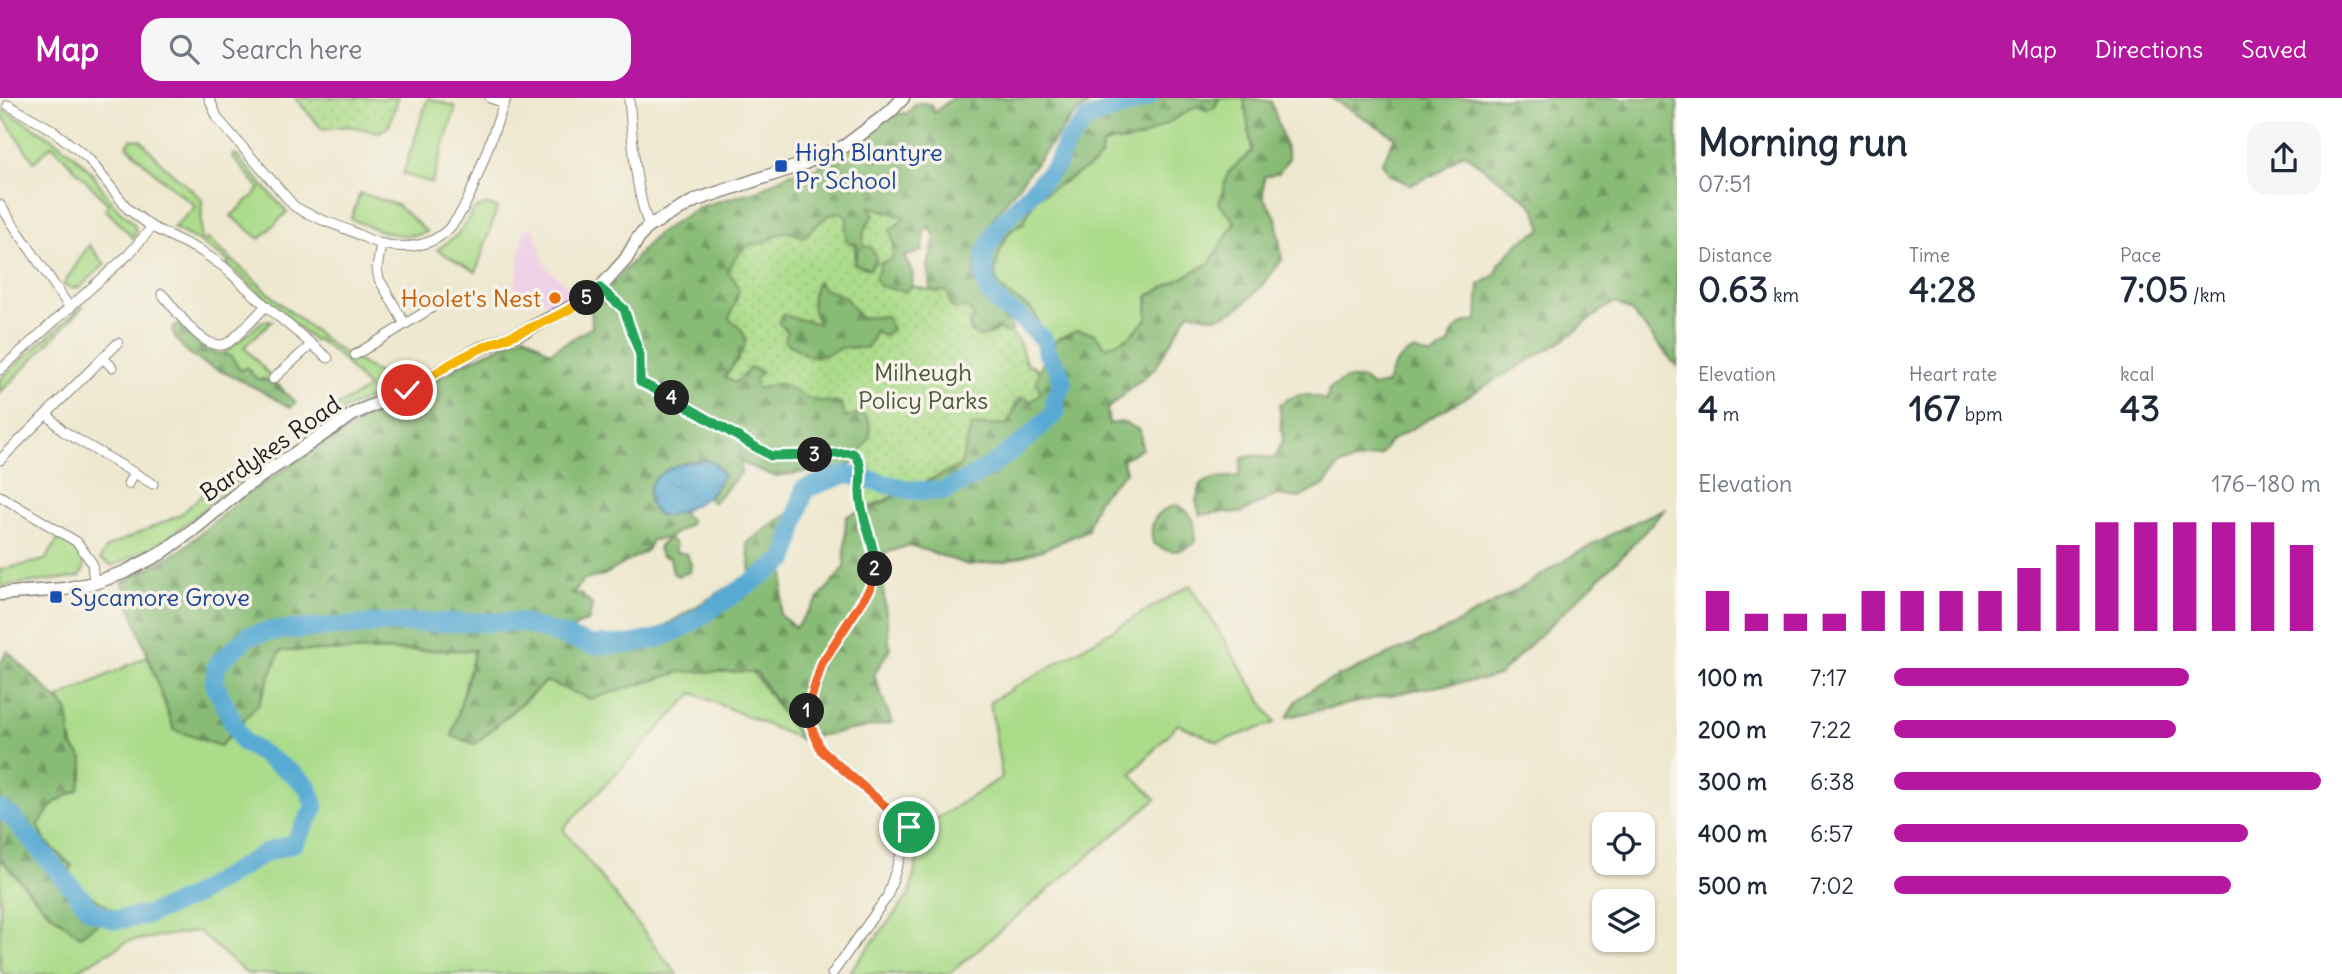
<!DOCTYPE html>
<html lang="en">
<head>
<meta charset="utf-8">
<style>
	:root { --surface:#fff; --page:#f6f6f7; --text:#1f2937; --muted:#747a83; --accent:#b5179e }
	body { margin:0; font-family:Delius,sans-serif; background:var(--page); color:var(--text); height:100vh; display:flex; flex-direction:column; font-size:26px; white-space:nowrap }
	* { box-sizing:border-box; margin:0 }
	p { font-size:23px; color:var(--muted) }
	.icon { flex:none; width:38px; height:38px; fill:none; stroke:currentColor; stroke-width:2; stroke-linecap:round; stroke-linejoin:round }
	.map { position:relative; flex:1; overflow:hidden }
	.panel { display:flex; flex-direction:column; background:var(--surface); width:665px }
	.panel>* { flex:none }
	.buttons { position:absolute; left:1592px; top:714px; display:grid; gap:14px }
	.buttons a { display:grid; place-items:center; width:63px; height:63px; border-radius:14px; background:var(--surface); box-shadow:0 2px 5px #0004; font-size:35px }
	.pin { position:absolute; display:grid; place-items:center; width:60px; height:60px; color:#fff; margin:-30px; border:4px solid #fff; border-radius:50%; box-shadow:0 2px 7px #0007 }
	.km { position:absolute; width:35px; height:35px; margin:-18px; border-radius:50%; background:#222; color:#fff; font-size:19px; line-height:35px; text-align:center }
	.round { display:grid; place-items:center; flex:none; width:74px; height:74px; border-radius:21px; background:var(--page) }
	.headline { display:flex; align-items:center; justify-content:space-between; height:119px; padding:0 21px }
	h1 { font-size:38px; font-weight:700; line-height:52px }
	.stats { display:grid; grid-template-columns:repeat(3,1fr); gap:10px; height:119px; padding:7px 21px }
	.stats div { display:grid; align-content:center }
	.stats b { font-size:35px; font-weight:700 }
	.stats small { font-size:19px; font-weight:400 }
	.stats p { font-size:19px }
	.chart { height:196px; padding:14px 21px }
	.chart p { display:flex; justify-content:space-between }
	.chart svg { width:100%; height:126px; margin-top:7px; stroke:var(--accent); stroke-width:6 }
	ul { padding:0 21px; list-style:none; font-size:23px }
	li { display:grid; grid-template-columns:112px 84px 1fr; align-items:center; height:52px }
	li i { height:18px; border-radius:9px; background:var(--accent) }
	header { display:flex; align-items:center; gap:42px; box-sizing:border-box; height:98px; padding:0 35px; background:var(--accent); color:#fff }
	header strong { font-size:33px }
	nav { display:flex; gap:38px; margin-inline-start:auto; font-size:24px }
	.search { width:490px; height:63px; background:var(--page); display:flex; align-items:center; gap:18px; box-sizing:border-box; padding:0 24px; border-radius:21px; color:var(--muted); font-size:26px }
	main { display:flex; flex:1; min-height:0 }
	.map>svg:first-child { display:block }
	.built { fill:#eed0e7 }
	.grass { fill:#abdc8a; stroke:#647c53; stroke-width:2 }
	.forest { fill:url(#forest-firs); stroke:#526c49; stroke-width:2 }
	.park { fill:url(#park-dots); stroke:#647c53; stroke-width:2; fill-rule:evenodd }
	.water { fill:url(#water-ripples); stroke:#3a6378; stroke-width:2 }
	.lines { fill:none; stroke-linecap:round; stroke-linejoin:round }
	.river { stroke:#59aad4; stroke-width:19 }
	.minor-casing { stroke:#858276; stroke-width:11 }
	.secondary-casing { stroke:#858276; stroke-width:15 }
	.minor { stroke:#fff; stroke-width:9 }
	.secondary { stroke:#fff; stroke-width:12 }
	.split-1-casing { stroke:#fff; stroke-width:14 }
	.split-2-casing { stroke:#fff; stroke-width:14 }
	.split-3-casing { stroke:#fff; stroke-width:14 }
	.split-4-casing { stroke:#fff; stroke-width:14 }
	.split-5-casing { stroke:#fff; stroke-width:14 }
	.split-6-casing { stroke:#fff; stroke-width:14 }
	.split-7-casing { stroke:#fff; stroke-width:14 }
	.split-1 { stroke:#f0652b; stroke-width:9 }
	.split-2 { stroke:#f0652b; stroke-width:9 }
	.split-3 { stroke:#22a559; stroke-width:9 }
	.split-4 { stroke:#22a559; stroke-width:9 }
	.split-5 { stroke:#22a559; stroke-width:9 }
	.split-6 { stroke:#f5b400; stroke-width:9 }
	.split-7 { stroke:#f5b400; stroke-width:9 }
	.transit-dot { fill:#1a4fb4; stroke:#f7f3e8; stroke-width:2.5 }
	.food-dot { fill:#e8710a; stroke:#f7f3e8; stroke-width:2.5 }
	.labels { text-anchor:middle; dominant-baseline:central; stroke-width:7; stroke-linejoin:round; paint-order:stroke }
	.transit-label { font-size:24px; fill:#164399; stroke:#f7f3e8; text-anchor:start }
	.food-label { font-size:24px; fill:#c56008; stroke:#f7f3e8; text-anchor:end }
	.park-label { font-size:24px; fill:#47563d; stroke:#f7f3e8 }
	.street-label { font-size:24px; fill:#1c1c1c; stroke:#f7f3e8 }
</style>
</head>
<body>
<header>
<strong>Map</strong>
<div class="search"><svg class="icon" aria-label="search" viewBox="0 0 24 24"><circle cx="10" cy="10" r="6"/><path d="M15 15l6 6"/></svg>Search here</div>
<nav><a>Map</a><a>Directions</a><a>Saved</a></nav>
</header>
<main>
<div class="map">
<svg width="1677" height="876" viewBox="0 0 1677 876">
	<defs>
		<pattern id="forest-firs" width="22" height="20" patternUnits="userSpaceOnUse" patternTransform="scale(1.75)"><rect width="22" height="20" fill="#88bc76"/><path d="M5 1l3.5 6h-7zM16 11l3.5 6h-7z" fill="#6e9860"/></pattern>
		<pattern id="park-dots" width="8" height="8" patternUnits="userSpaceOnUse" patternTransform="scale(1.75)"><rect width="8" height="8" fill="#abdc8a"/><path d="M2 2h.1M6 6h.1" fill="none" stroke="#93bc76" stroke-width="1.8" stroke-linecap="round"/></pattern>
		<pattern id="water-ripples" width="26" height="14" patternUnits="userSpaceOnUse" patternTransform="scale(1.75)"><rect width="26" height="14" fill="#59aad4"/><path d="M2 4q2-2 4 0t4 0M15 11q2-2 4 0t4 0" fill="none" stroke="#498aab"/></pattern>
	</defs>
	<rect width="100%" height="100%" fill="#f7f3e8"/>
	<filter id="ink" filterUnits="userSpaceOnUse"><feTurbulence type="fractalNoise" baseFrequency=".0143" numOctaves="2"/><feDisplacementMap in="SourceGraphic" scale="14" xChannelSelector="R" yChannelSelector="G"/><feConvolveMatrix kernelMatrix="1 2 1 2 8 2 1 2 1" color-interpolation-filters="sRGB"/></filter>
	<filter id="wash" filterUnits="userSpaceOnUse"><feTurbulence type="fractalNoise" baseFrequency=".00686" numOctaves="4" result="noise"/><feDisplacementMap in="SourceGraphic" scale="28" xChannelSelector="R" yChannelSelector="G"/><feGaussianBlur stdDeviation="1.57" result="paint"/><feColorMatrix in="noise" values="0 0 0 0 0 0 0 0 0 0 0 0 0 0 0 0 0 1.4 0 .05"/><feComposite in="paint" operator="in"/></filter>
	<g filter="url(#wash)">
		<rect width="100%" height="100%" fill="#eee8cf"/>
		<polygon class="built" points="533,129 546,169 579,198 561,211 515,191 524,132"/>
		<g class="grass">
			<polygon points="428,0 456,9 432,85 403,76"/>
			<path d="M1219 0H1244L1252 53 1228 75 1235 124 1210 165 1148 198 1147 221 1129 239 1106 250 1093 235 1057 241 1051 250 1045 238 1038 233 1040 228C1038 223 1036 216 1033 213 1021 203 995 195 995 175 995 169 998 160 1000 154 1003 140 1010 130 1023 125L1034 101 1102 48 1112 43 1122 44 1141 40 1197 8 1215 9Z"/>
			<path d="M0 10C31 28 65 45 89 72 99 84 107 99 118 111 126 120 142 127 133 140L105 111 109 107 52 47 34 64 0 14Z"/>
			<path d="M132 41 141 42 162 66 202 101 201 144 173 130 196 108C171 90 148 70 127 47Z"/>
			<polygon points="235,56 287,114 260,141 231,118 260,91 232,59"/>
			<path d="M360 95 397 107 427 134C400 144 376 131 351 121Z"/>
			<polygon points="486,106 497,110 476,174 437,152 458,136 474,112"/>
			<polygon points="208,140 281,206 336,250 400,288 344,311 330,320 324,316 368,290 341,260 317,241 314,243 227,166 229,164 203,146"/>
			<polygon points="89,147 105,166 80,189 71,190 63,187"/>
			<polygon points="82,208 83,209 0,295 0,281"/>
			<polygon points="263,223 272,223 244,249 285,294 263,281 257,281 238,270 223,256"/>
			<polygon points="225,376 238,383 166,442 113,468 100,461 107,449 180,417"/>
			<path d="M59 440C73 447 82 454 84 470L79 479 0 488V472L45 462Z"/>
			<polygon points="1190,487 1275,625 1218,644 1178,626 1131,676 1156,701 949,876 848,876 910,796 924,729 1002,679 990,604"/>
			<path d="M475 552 452 638 475 646 547 583 590 601 680 574H753L800 641 693 595 563 731 677 876H247L198 833 129 843 70 876H3L0 870V760L45 811 114 813 82 792 69 774 72 768 45 743 38 727 55 704 78 692 83 661C60 639 78 625 58 600L148 558 174 632 258 607 280 553Z"/>
		</g>
		<g class="forest">
			<path d="M952 0H1097L1074 17 996 116C989 127 984 138 979 150 964 189 990 202 1012 230L1011 235H1004L999 230 995 231 991 237 977 239C971 234 972 232 968 225 965 218 938 195 930 192L928 168 935 139 930 129 924 133 922 153 904 159 913 175 912 188 906 194 879 188 875 181 881 165 892 147 870 110 874 117 865 131 863 147 871 149 876 159V164L869 171 854 166 857 155 855 146H850L845 141 847 120 839 114 829 117 803 139 776 136 765 146 750 147 727 173 736 181 740 193 735 201 746 244 743 253 725 278 743 279 751 269 812 302 841 305 868 319C876 343 863 352 848 369L774 378 740 364 741 375 713 405 708 400 716 391 669 418 681 413 691 423 690 426 668 440 675 445 676 454 687 456 691 467 690 474 678 478 673 475 670 460 661 458 658 450 668 440 652 442 647 452 604 477 584 482 576 492 570 495 581 496 592 507 589 522 574 529 569 539 620 555 751 475 747 445 790 414 780 517 795 530 844 470 846 418 873 409 960 368 971 327 1006 326 1057 241 1078 232 1093 235 1106 249 1129 239 1147 221 1148 198 1210 165 1235 124 1219 105 1228 75 1252 53 1244 0 1271 3 1289 60 1279 75 1264 79 1263 99 1276 119 1282 162C1267 181 1243 216 1216 219 1208 220 1197 216 1189 214L1155 270 1107 311 1109 326 1122 324 1140 332 1142 351 1122 361 1126 374C1101 397 1096 398 1088 432L1042 452 1007 463 968 467 910 447 879 457 890 550 874 577 892 625 800 641 756 574H680L590 601 546 583 475 646 452 638 475 552 280 553 258 607 220 648 174 632 122 485 181 452 249 394 364 320 415 296 459 268 525 237 550 254 592 229 591 210 656 137 699 109 759 92 788 76 817 70 830 58H837C857 42 882 13 908 15L916 6 925 5 932 7 934 15Z"/>
			<path d="M1147 0H1219L1215 9 1208 13 1197 8 1141 40 1122 44 1112 43 1102 47 1101 59 1094 66 1035 101 1023 125C1010 130 1003 141 1000 154 998 161 995 169 995 175 995 195 1022 203 1033 213 1036 216 1038 223 1040 228L1037 236C1019 219 988 205 984 178 977 133 1029 100 1055 70 1059 64 1060 57 1063 50 1068 41 1079 27 1087 21 1099 12 1132 6 1147 0Z"/>
			<path d="M1331 0H1677V269L1631 213 1616 205 1606 209 1564 242 1389 344 1381 357 1340 367 1323 388 1299 400 1277 397 1240 415 1222 414 1200 417 1196 403 1201 386 1216 380 1239 378 1242 360 1257 357 1274 361 1283 342 1279 306C1297 295 1307 293 1326 303L1329 291 1346 281H1364L1372 289 1387 286C1392 268 1397 260 1415 252L1431 258 1449 246 1453 234 1464 225 1477 222 1479 187 1496 176 1500 165 1520 143 1542 132 1536 112 1529 104 1463 55 1438 75 1410 87 1390 77 1382 65 1395 39Z"/>
			<path d="M818 182 823 190 845 199 861 220 887 218 892 231 883 239 876 234 867 250H841L824 258 810 259 784 243 782 230 778 224 783 217 818 225C809 210 811 198 818 182Z"/>
			<path d="M180 227 205 252 232 258 238 270 241 272 246 269 257 281 268 282 296 304 291 310C277 302 263 293 248 286 220 271 186 264 172 233L175 228Z"/>
			<path d="M1177 407C1195 416 1196 426 1195 445 1181 455 1168 456 1153 445 1148 424 1156 412 1177 407Z"/>
			<polygon points="1666,410 1627,453 1499,577 1484,581 1414,592 1287,619 1297,602 1316,588 1443,533 1521,490 1566,461 1627,428"/>
			<polygon points="7,553 67,611 70,624 70,645 83,661 83,676 78,692 55,704 38,727 45,743 72,768 69,774 82,792 115,813 80,838 45,811 0,760 0,567"/>
		</g>
		<g class="park">
			<polygon points="295,0 398,0 389,28 379,34 348,28 322,31"/>
			<path d="M870 108 905 120 890 132 893 146 892 161 881 165 875 181 879 188 905 194 912 188 937 194 947 193 951 209 957 211 967 210 974 218 969 226 971 234 978 239 991 237 999 230 1004 235H1011C1024 247 1020 253 1027 266L1034 268 1039 274 1036 285 1041 294 1032 303 1024 300 1017 301 1012 317 1006 326 971 328 960 368 863 412C862 396 856 377 858 361 861 342 877 346 867 319L859 315 846 319 841 305 812 302 780 285 757 291 755 281 762 274 751 269 735 285 725 279C741 256 759 240 729 221 736 199 747 191 727 173 733 165 739 152 750 147 755 145 761 147 766 144 783 134 782 130 803 139L829 117 840 114 847 120 846 141 850 146H856L854 166 869 171 876 164V159L871 149 863 148 864 133 874 117ZM818 183 823 190 845 199 861 220 887 218 892 231 884 238 876 234 867 250H841L824 258 809 259 784 243 788 234 778 224 783 217 819 226C809 210 811 199 818 183Z"/>
		</g>
		<path class="water" d="M706 362 714 365 723 377C715 394 706 402 688 410 682 413 675 418 668 418 648 419 643 393 655 381 667 368 688 363 706 362Z"/>
		<g class="lines">
			<polyline class="river" points="0,711 12,719 92,813 116,822 147,817 188,801 267,754 294,745 315,709 308,689 293,676 242,643 214,585 217,566 248,538 271,533 386,525 520,524 592,547 630,546 657,541 686,528 786,461 804,391 846,376 910,392 944,393 973,379 998,363 1029,339 1056,314 1054,303 1063,285 1057,269 1048,257 1043,241 1021,221 1002,208 988,193 984,177 985,155 998,129 1057,67 1065,47 1087,21 1147,0"/>
		</g>
	</g>
	<g filter="url(#ink)">
		<g class="lines">
			<defs>
				<g id="minor">
					<path d="M209 0 218 21 294 108C312 120 333 125 353 134 362 138 372 144 382 146 447 160 464 115 482 66 490 44 498 22 506 0"/>
					<polyline points="490,0 504,5"/>
					<path d="M629 0C633 43 634 88 649 128"/>
					<polyline points="8,7 51,31 88,60 128,111 152,129 201,153 224,169 266,208 328,260"/>
					<polyline points="0,107 70,210"/>
					<polyline points="381,146 377,171 379,181 405,226"/>
					<polyline points="600,190 624,211 640,257 640,284 682,304 771,358 853,355 858,360 862,369 860,398 876,469 870,491 822,565 806,616 821,652 910,729 887,799 832,876"/>
					<path d="M162 196C176 211 207 260 229 244 242 234 254 220 266 208"/>
					<polyline points="355,257 433,209"/>
					<polyline points="103,260 112,269"/>
					<polyline points="0,272 129,156 152,129"/>
					<polyline points="273,281 311,247"/>
					<polyline points="47,316 63,333 153,386"/>
					<polyline points="0,362 118,245"/>
					<polyline points="128,386 134,375"/>
					<polyline points="0,398 77,444 92,465 94,485"/>
				</g>
				<polyline id="secondary" points="0,496 64,491 94,485 125,474 160,456 193,432 246,388 355,315 402,295 477,252 525,233 581,204 600,190 626,161 638,140 649,128 696,102 795,69 845,48 891,13 903,0"/>
			</defs>
			<use href="#minor" class="minor-casing"/>
			<use href="#secondary" class="secondary-casing"/>
			<use href="#minor" class="minor"/>
			<use href="#secondary" class="secondary"/>
		</g>
	</g>
	<g class="lines" filter="url(#ink)">
		<defs>
			<polyline id="split-1" points="807,613 806,616 821,652 909,729"/>
			<polyline id="split-2" points="807,613 822,565 870,491 875,471"/>
			<path id="split-3" d="M815 357 853 355C866 367 859 381 860 396 861 422 876 446 875 471"/>
			<polyline id="split-4" points="672,300 771,358 815,357"/>
			<polyline id="split-5" points="587,200 600,190 624,211 640,257 640,284 672,300"/>
			<path id="split-6" d="M444 270C489 241 544 231 587 200"/>
			<polyline id="split-7" points="407,292 444,270"/>
		</defs>
		<use href="#split-1" class="split-1-casing"/>
		<use href="#split-2" class="split-2-casing"/>
		<use href="#split-3" class="split-3-casing"/>
		<use href="#split-4" class="split-4-casing"/>
		<use href="#split-5" class="split-5-casing"/>
		<use href="#split-6" class="split-6-casing"/>
		<use href="#split-7" class="split-7-casing"/>
		<use href="#split-1" class="split-1"/>
		<use href="#split-2" class="split-2"/>
		<use href="#split-3" class="split-3"/>
		<use href="#split-4" class="split-4"/>
		<use href="#split-5" class="split-5"/>
		<use href="#split-6" class="split-6"/>
		<use href="#split-7" class="split-7"/>
	</g>
	<g class="transit-dot">
		<rect x="774" y="61" width="14" height="14" rx="3.5"/>
		<rect x="49" y="492" width="14" height="14" rx="3.5"/>
	</g>
	<circle class="food-dot" cx="555" cy="200" r="7"/>
	<g class="labels">
		<g class="transit-label">
			<text x="795" y="54">High Blantyre<tspan x="795" dy="28">Pr School</tspan></text>
			<text x="70" y="499">Sycamore Grove</text>
		</g>
		<g class="food-label">
			<text x="541" y="200">Hoolet's Nest</text>
		</g>
		<g class="park-label">
			<text x="923" y="274">Milheugh<tspan x="923" dy="28">Policy Parks</tspan></text>
		</g>
		<g class="street-label">
			<text transform="translate(270 350) rotate(-35)">Bardykes Road</text>
		</g>
	</g>
</svg>
<div class="buttons">
<a><svg class="icon" aria-label="locate" viewBox="0 0 24 24"><circle cx="12" cy="12" r="6"/><path d="M12 2v4M12 18v4M2 12h4M18 12h4"/></svg></a>
<a><svg class="icon" aria-label="layers" viewBox="0 0 24 24"><path d="M12 4l9 5-9 5-9-5zM3 14l9 5 9-5"/></svg></a>
</div>
<div class="pin" style="left:909px;top:729px;background:#1e9e55"><svg class="icon" aria-label="arrive" viewBox="0 0 24 24"><path d="M6 21V4h12l-3 4 3 4H6"/></svg></div>
<div class="pin" style="left:407px;top:292px;background:#d93025"><svg class="icon" aria-label="check" viewBox="0 0 24 24"><path d="M5 12l5 5 9-10"/></svg></div>
<b class="km" style="left:807px;top:613px">1</b>
<b class="km" style="left:875px;top:471px">2</b>
<b class="km" style="left:815px;top:357px">3</b>
<b class="km" style="left:672px;top:300px">4</b>
<b class="km" style="left:587px;top:200px">5</b>
</div>
<section class="panel">
<div class="headline"><div><h1>Morning run</h1><p>07:51</p></div><a class="round"><svg class="icon" aria-label="share" viewBox="0 0 24 24"><path d="M12 15V3M7 8l5-5 5 5M5 13v7h14v-7"/></svg></a></div>
<div class="stats">
<div><p>Distance</p><b>0.63<small> km</small></b></div>
<div><p>Time</p><b>4:28</b></div>
<div><p>Pace</p><b>7:05<small> /km</small></b></div>
</div>
<div class="stats">
<div><p>Elevation</p><b>4<small> m</small></b></div>
<div><p>Heart rate</p><b>167<small> bpm</small></b></div>
<div><p>kcal</p><b>43</b></div>
</div>
<div class="chart"><p><span>Elevation</span>176–180 m</p>
<svg viewBox="0 0 160 44" preserveAspectRatio="none"><path d="M5 44V30M15 44V38M25 44V38M35 44V38M45 44V30M55 44V30M65 44V30M75 44V30M85 44V22M95 44V14M105 44V6M115 44V6M125 44V6M135 44V6M145 44V6M155 44V14"/></svg>
</div>
<ul>
<li><b>100 m</b>7:17<i style="width:69%"></i></li>
<li><b>200 m</b>7:22<i style="width:66%"></i></li>
<li><b>300 m</b>6:38<i style="width:100%"></i></li>
<li><b>400 m</b>6:57<i style="width:83%"></i></li>
<li><b>500 m</b>7:02<i style="width:79%"></i></li>
</ul>
</section>
</main>
</body>
</html>
